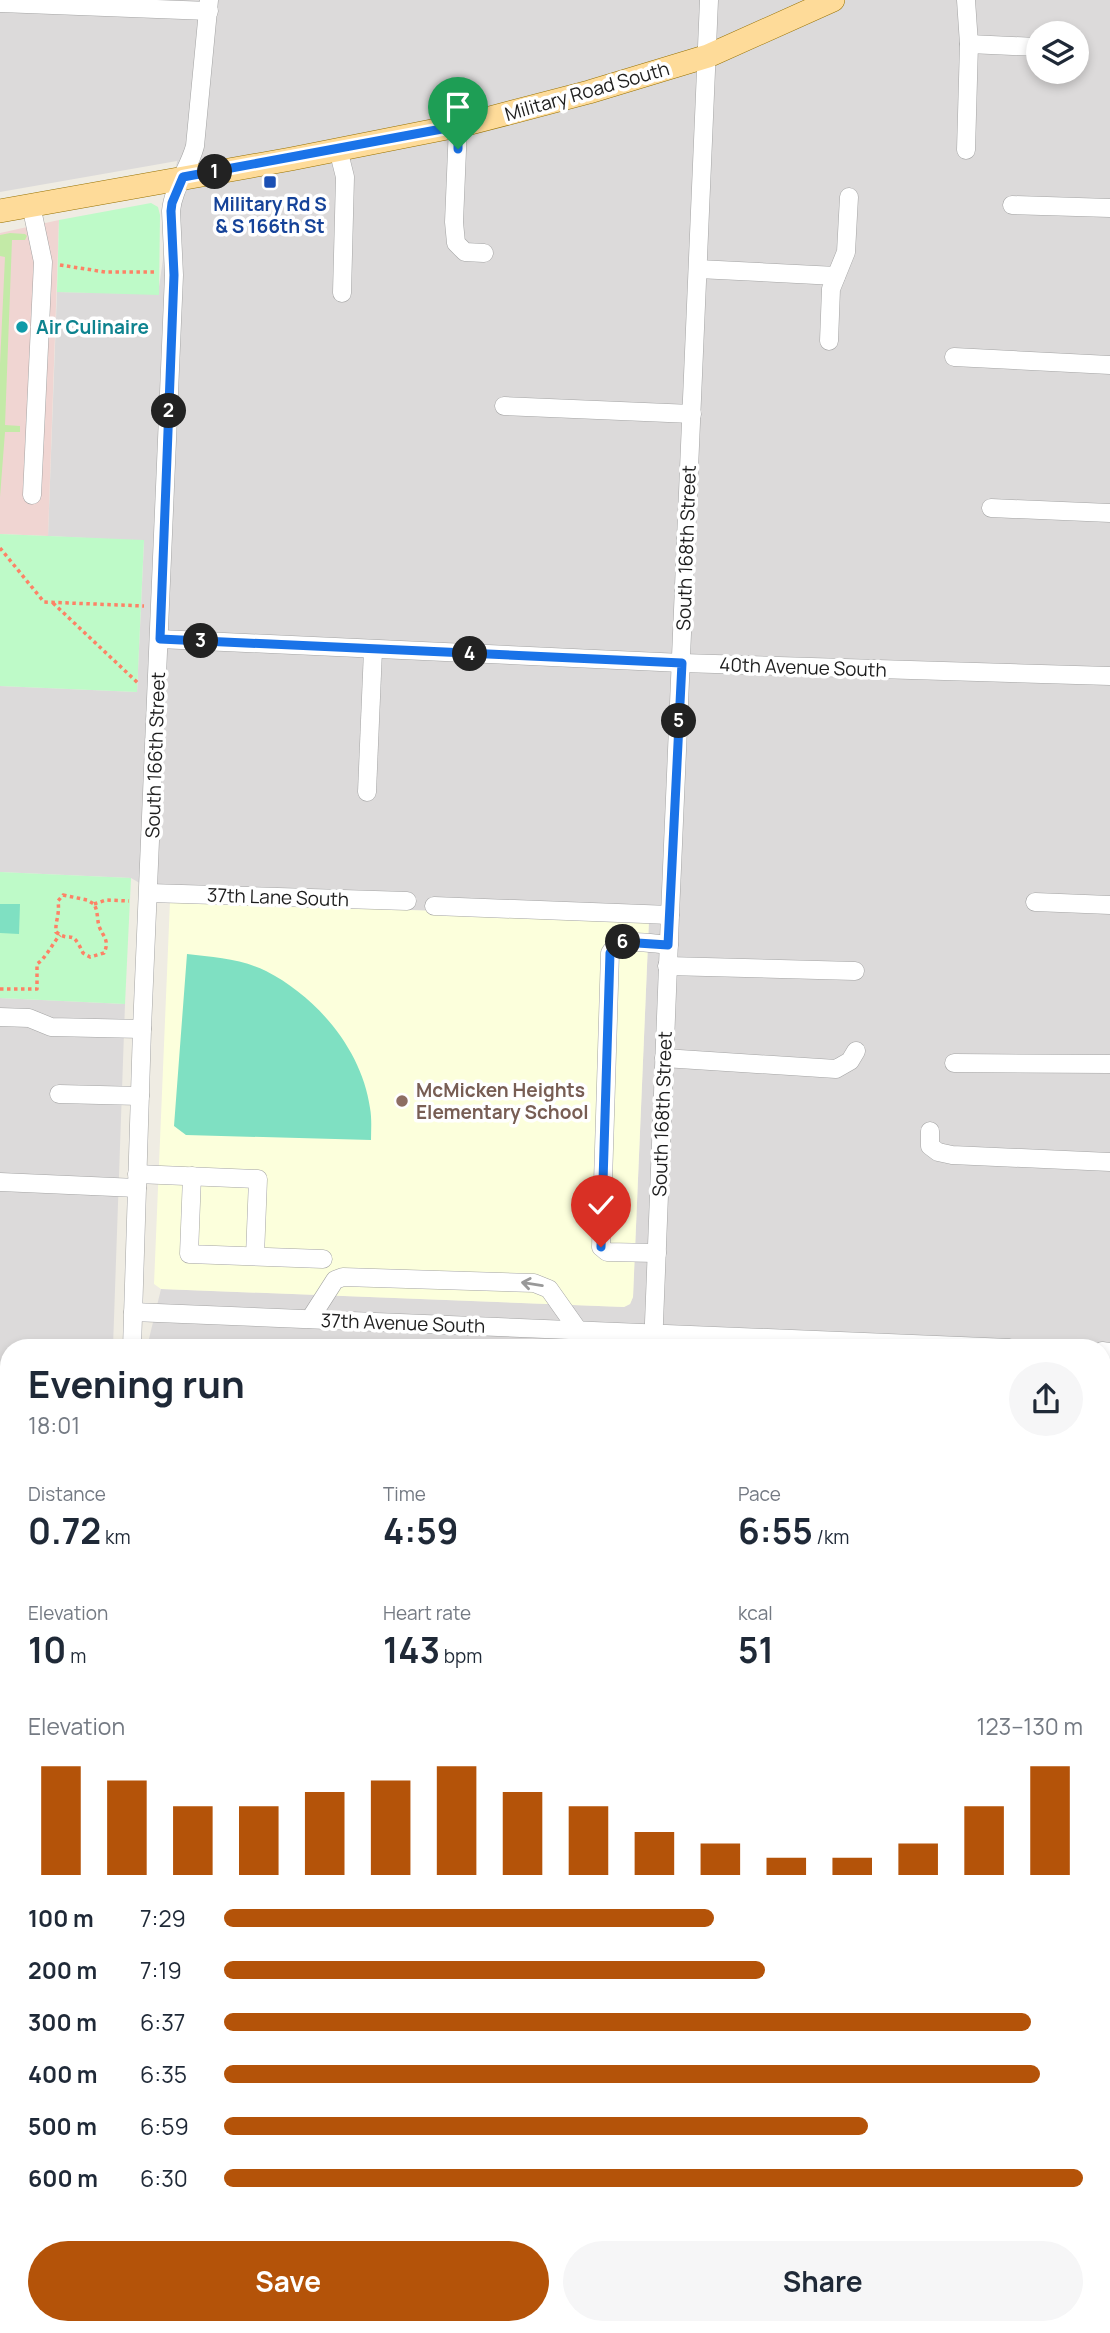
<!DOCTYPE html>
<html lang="en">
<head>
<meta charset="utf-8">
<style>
	:root { --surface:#fff; --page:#f6f6f7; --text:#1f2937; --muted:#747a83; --accent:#b45309 }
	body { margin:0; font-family:Manrope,sans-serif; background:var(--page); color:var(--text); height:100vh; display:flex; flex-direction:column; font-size:26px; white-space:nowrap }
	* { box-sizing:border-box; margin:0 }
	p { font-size:23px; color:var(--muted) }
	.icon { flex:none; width:38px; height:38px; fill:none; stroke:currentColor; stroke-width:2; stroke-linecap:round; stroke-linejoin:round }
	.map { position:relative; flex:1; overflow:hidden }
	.drawer { position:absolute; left:0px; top:1339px; width:1111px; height:996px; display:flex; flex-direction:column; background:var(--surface); border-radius:28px 28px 0 0; box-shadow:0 4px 10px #0003 }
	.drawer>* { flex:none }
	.controls { position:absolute; left:1026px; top:21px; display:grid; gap:14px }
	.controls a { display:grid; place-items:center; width:63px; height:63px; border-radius:50%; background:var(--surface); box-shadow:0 4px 10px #0003; font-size:35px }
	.pin { position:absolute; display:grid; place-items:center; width:60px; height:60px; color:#fff; margin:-72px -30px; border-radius:50% 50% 50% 0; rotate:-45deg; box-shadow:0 0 7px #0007 }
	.pin .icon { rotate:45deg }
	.km { position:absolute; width:35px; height:35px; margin:-18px; border-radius:50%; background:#222; color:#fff; font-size:19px; line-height:35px; text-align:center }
	.round { display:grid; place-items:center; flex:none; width:74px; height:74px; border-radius:37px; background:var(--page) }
	.head { display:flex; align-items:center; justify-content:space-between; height:119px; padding:0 28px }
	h1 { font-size:38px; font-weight:700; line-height:52px }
	.stats { display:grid; grid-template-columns:repeat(3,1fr); gap:10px; height:119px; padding:7px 28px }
	.stats div { display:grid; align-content:center }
	.stats b { font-size:35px; font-weight:700 }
	.stats small { font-size:19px; font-weight:400 }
	.stats p { font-size:19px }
	.chart { height:196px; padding:14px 28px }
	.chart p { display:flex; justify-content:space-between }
	.chart svg { width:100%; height:126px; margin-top:7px; stroke:var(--accent); stroke-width:6 }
	.action { display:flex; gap:14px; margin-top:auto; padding:14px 28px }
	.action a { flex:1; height:80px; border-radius:42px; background:var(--accent); color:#fff; font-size:28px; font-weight:700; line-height:80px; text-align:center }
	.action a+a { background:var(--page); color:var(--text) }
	ul { padding:0 28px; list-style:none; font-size:23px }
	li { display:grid; grid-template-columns:112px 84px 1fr; align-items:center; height:52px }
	li i { height:18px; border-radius:9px; background:var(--accent) }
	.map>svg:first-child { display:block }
	.residential { fill:#dcdada; fill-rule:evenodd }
	.commercial { fill:#f0d5d2 }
	.education { fill:#fcffdc }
	.religious { fill:#cbcbcb }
	.grass { fill:#c3eaa7 }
	.park { fill:#befac8 }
	.pitch { fill:#7fe0c2 }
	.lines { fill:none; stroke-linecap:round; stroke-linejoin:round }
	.minor-casing { stroke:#a4a4a4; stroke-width:19 }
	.major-casing { stroke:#977100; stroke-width:24 }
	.path { stroke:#fd8266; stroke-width:3.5; stroke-dasharray:3.5 3.5; stroke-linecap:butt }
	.minor { stroke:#fff; stroke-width:18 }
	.major { stroke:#fedb99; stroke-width:23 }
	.oneway { stroke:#999 }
	.route-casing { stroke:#fff; stroke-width:14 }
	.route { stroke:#1a73e8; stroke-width:9 }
	.transit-dot { fill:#1a4fb4; stroke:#fff; stroke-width:2.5 }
	.culture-dot { fill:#0f9aa8; stroke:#fff; stroke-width:2.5 }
	.education-dot { fill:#8d6e63; stroke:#fff; stroke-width:2.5 }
	.labels { text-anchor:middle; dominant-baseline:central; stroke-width:7; stroke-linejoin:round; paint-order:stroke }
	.street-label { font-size:19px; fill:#1d1d1d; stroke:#fff }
	.transit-label { font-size:19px; font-weight:bold; fill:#164399; stroke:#fff }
	.culture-label { font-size:19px; font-weight:bold; fill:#0d838f; stroke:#fff; text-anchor:start }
	.education-label { font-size:19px; font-weight:bold; fill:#785e54; stroke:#fff; text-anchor:start }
</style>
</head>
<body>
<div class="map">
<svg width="1110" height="2333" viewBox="0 0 1110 2333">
	<rect width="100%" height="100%" fill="#efece3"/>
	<g class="residential">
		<path d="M0 0H1110V2010H1102V1348L147 1347 161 1289 624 1307 630 1304 633 1297 649 919 170 901 131 878 0 872V686L137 692 144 541 48 536 57 292 158 294 177 161 0 192ZM1038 33H1076V72H1038Z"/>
		<polygon points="0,998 125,1004 113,1347 9,1348 9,2326 80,2326 80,2333 0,2333"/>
		<polygon points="106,2326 1020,2326 1019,2333 105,2333"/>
	</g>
	<g class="commercial">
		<polygon points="59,220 48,536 0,534 0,233"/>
		<rect x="1102" y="2010" width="8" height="192"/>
	</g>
	<polygon class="education" points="170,901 649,919 633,1297 630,1304 624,1307 161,1289 154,1284"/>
	<polygon class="religious" points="1103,2223 1110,2223 1110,2333 1019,2333 1020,2326 1102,2326"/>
	<polygon class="grass" points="10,233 25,234 27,236 25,240 12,240 5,425 20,426 20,432 5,432 0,497 0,364 5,257 0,256 0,235"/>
	<g class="park">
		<polygon points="151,203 158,207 160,215 159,295 57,292 59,220"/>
		<polygon points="0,534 144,540 137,692 0,686"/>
		<polygon points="0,872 131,878 125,1004 0,998"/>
	</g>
	<g class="pitch">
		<polygon points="0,904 20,904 19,934 0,933"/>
		<path d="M187 954C214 957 242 959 266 971 317 997 362 1050 370 1108 372 1119 371 1130 371 1140L186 1135 174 1126Z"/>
	</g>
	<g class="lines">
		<defs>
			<g id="minor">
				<polyline points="966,0 969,44 966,150"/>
				<polyline points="0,3 209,11"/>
				<polyline points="969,44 1037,47"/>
				<polyline points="458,126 454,222 456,243 465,252 484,253"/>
				<polyline points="338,149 345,177 342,293"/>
				<polyline points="31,205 43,262 32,495"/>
				<polyline points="1012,205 1110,208"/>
				<polyline points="698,269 836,276"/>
				<polyline points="829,341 831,289 846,252 849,197"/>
				<polyline points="954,357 1110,365"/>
				<polyline points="504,406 692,414"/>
				<polyline points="991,508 1110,513"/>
				<polyline points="160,639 682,663 1110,676"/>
				<polyline points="367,792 373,650"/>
				<polyline points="149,893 407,901"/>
				<polyline points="1035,902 1110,905"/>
				<polyline points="434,906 670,915"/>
				<polyline points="667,966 855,971"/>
				<polyline points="0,1017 29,1018 51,1027 142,1029"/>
				<polyline points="664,1058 836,1069 850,1061 856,1051"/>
				<polyline points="954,1063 1110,1064"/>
				<polyline points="59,1094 140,1096"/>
				<polyline points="930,1131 930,1146 938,1152 952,1155 1110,1162"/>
				<polyline points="137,1174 258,1179 255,1256"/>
				<polyline points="192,1176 189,1254 323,1259"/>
				<polyline points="0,1182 137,1188"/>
				<path d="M657 1253 607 1252 601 1247 610 953C620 935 651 944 669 945"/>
				<polyline points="133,1312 1009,1348"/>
				<polyline points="310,1319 335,1280 343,1277 534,1283 549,1289 578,1330"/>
				<path d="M132 1348 142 1029 174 275 171 211C173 188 189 169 195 146L209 0"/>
				<polyline points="653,1348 670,915 709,0"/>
				<polyline points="1102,1351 1110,1352"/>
				<polyline points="1102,1633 1110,1633"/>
				<polyline points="0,1877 9,1878"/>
				<polyline points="1102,1920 1110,1921"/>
				<polyline points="0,2119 9,2120"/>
				<polyline points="1102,2149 1110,2150"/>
				<polyline points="1102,2209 1110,2210"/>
				<polyline points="92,2333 93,2326"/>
				<polyline points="879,2333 879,2326"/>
				<polyline points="1039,2333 1040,2326"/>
				<polyline points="1086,2333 1086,2326"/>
			</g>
			<polyline id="major" points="0,211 291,159 467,124 589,92 708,56 833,0"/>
		</defs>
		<use href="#minor" class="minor-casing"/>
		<use href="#major" class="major-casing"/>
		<g class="path">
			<polyline points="60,265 105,272 157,272"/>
			<polyline points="0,548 44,602 144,606"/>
			<polyline points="53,603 139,684"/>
			<path d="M63 895 87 900 94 904C98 911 97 919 99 926 103 937 110 940 104 953L90 957 83 953C71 927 72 944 56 932 55 921 60 915 58 901Z"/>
			<polyline points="94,904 106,900 129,901"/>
			<path d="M0 989H37V964C46 958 52 944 60 935"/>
		</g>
		<use href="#minor" class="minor"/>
		<use href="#major" class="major"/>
	</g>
	<defs><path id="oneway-shaft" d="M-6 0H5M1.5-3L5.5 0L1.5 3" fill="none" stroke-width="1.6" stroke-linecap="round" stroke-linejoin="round" transform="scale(1.75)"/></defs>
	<use class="oneway" href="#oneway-shaft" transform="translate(532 1284) rotate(-171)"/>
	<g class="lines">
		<defs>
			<polyline id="route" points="458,149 458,126 183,177 172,203 171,211 174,275 160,639 682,663 668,945 622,942 614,945 610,953 601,1247"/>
		</defs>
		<use href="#route" class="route-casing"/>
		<use href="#route" class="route"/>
	</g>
	<rect class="transit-dot" x="263" y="175" width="14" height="14" rx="3.5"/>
	<circle class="culture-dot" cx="22" cy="327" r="7"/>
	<circle class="education-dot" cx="402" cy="1101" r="7"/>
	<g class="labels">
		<g class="street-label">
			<text transform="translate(587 91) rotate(-16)">Military Road South</text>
			<text transform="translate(686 548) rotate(-88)">South 168th Street</text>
			<text transform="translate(803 667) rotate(2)">40th Avenue South</text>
			<text transform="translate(155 755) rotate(-88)">South 166th Street</text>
			<text transform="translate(278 897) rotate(2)">37th Lane South</text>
			<text transform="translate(662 1114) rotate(-88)">South 168th Street</text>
			<text transform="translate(403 1323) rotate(2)">37th Avenue South</text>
		</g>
		<g class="transit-label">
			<text x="270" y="204">Military Rd S<tspan x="270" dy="22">&amp; S 166th St</tspan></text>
		</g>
		<g class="culture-label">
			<text x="36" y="327">Air Culinaire</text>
		</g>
		<g class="education-label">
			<text x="416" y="1090">McMicken Heights<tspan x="416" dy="22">Elementary School</tspan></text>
		</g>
	</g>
</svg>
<div class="controls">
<a><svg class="icon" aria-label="layers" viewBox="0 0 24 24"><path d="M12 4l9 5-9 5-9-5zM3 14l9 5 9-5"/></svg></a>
</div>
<div class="pin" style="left:458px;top:149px;background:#1e9e55"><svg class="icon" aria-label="arrive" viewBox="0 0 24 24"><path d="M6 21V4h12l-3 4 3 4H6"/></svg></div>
<div class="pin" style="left:601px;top:1247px;background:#d93025"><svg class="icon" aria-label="check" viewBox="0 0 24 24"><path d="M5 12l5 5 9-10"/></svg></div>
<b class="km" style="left:215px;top:172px">1</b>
<b class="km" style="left:169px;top:411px">2</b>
<b class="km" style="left:201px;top:641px">3</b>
<b class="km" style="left:470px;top:654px">4</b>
<b class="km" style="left:679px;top:721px">5</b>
<b class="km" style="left:623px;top:942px">6</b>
<section class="drawer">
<div class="head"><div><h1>Evening run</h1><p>18:01</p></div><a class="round"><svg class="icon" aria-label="share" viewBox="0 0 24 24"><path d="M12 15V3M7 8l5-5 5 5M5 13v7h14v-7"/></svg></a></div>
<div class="stats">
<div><p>Distance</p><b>0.72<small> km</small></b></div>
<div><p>Time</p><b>4:59</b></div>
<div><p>Pace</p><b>6:55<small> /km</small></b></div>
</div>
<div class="stats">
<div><p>Elevation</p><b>10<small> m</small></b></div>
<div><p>Heart rate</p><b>143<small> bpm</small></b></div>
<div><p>kcal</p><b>51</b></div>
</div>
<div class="chart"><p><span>Elevation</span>123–130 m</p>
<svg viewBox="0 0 160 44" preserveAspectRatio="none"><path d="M5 44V6M15 44V11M25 44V20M35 44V20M45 44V15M55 44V11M65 44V6M75 44V15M85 44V20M95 44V29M105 44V33M115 44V38M125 44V38M135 44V33M145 44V20M155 44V6"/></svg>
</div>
<ul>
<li><b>100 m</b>7:29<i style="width:57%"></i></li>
<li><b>200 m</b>7:19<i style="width:63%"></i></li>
<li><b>300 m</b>6:37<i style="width:94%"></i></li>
<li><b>400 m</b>6:35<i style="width:95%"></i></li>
<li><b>500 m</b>6:59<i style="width:75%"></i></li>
<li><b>600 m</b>6:30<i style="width:100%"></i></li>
</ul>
<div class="action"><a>Save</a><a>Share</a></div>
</section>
</div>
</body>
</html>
